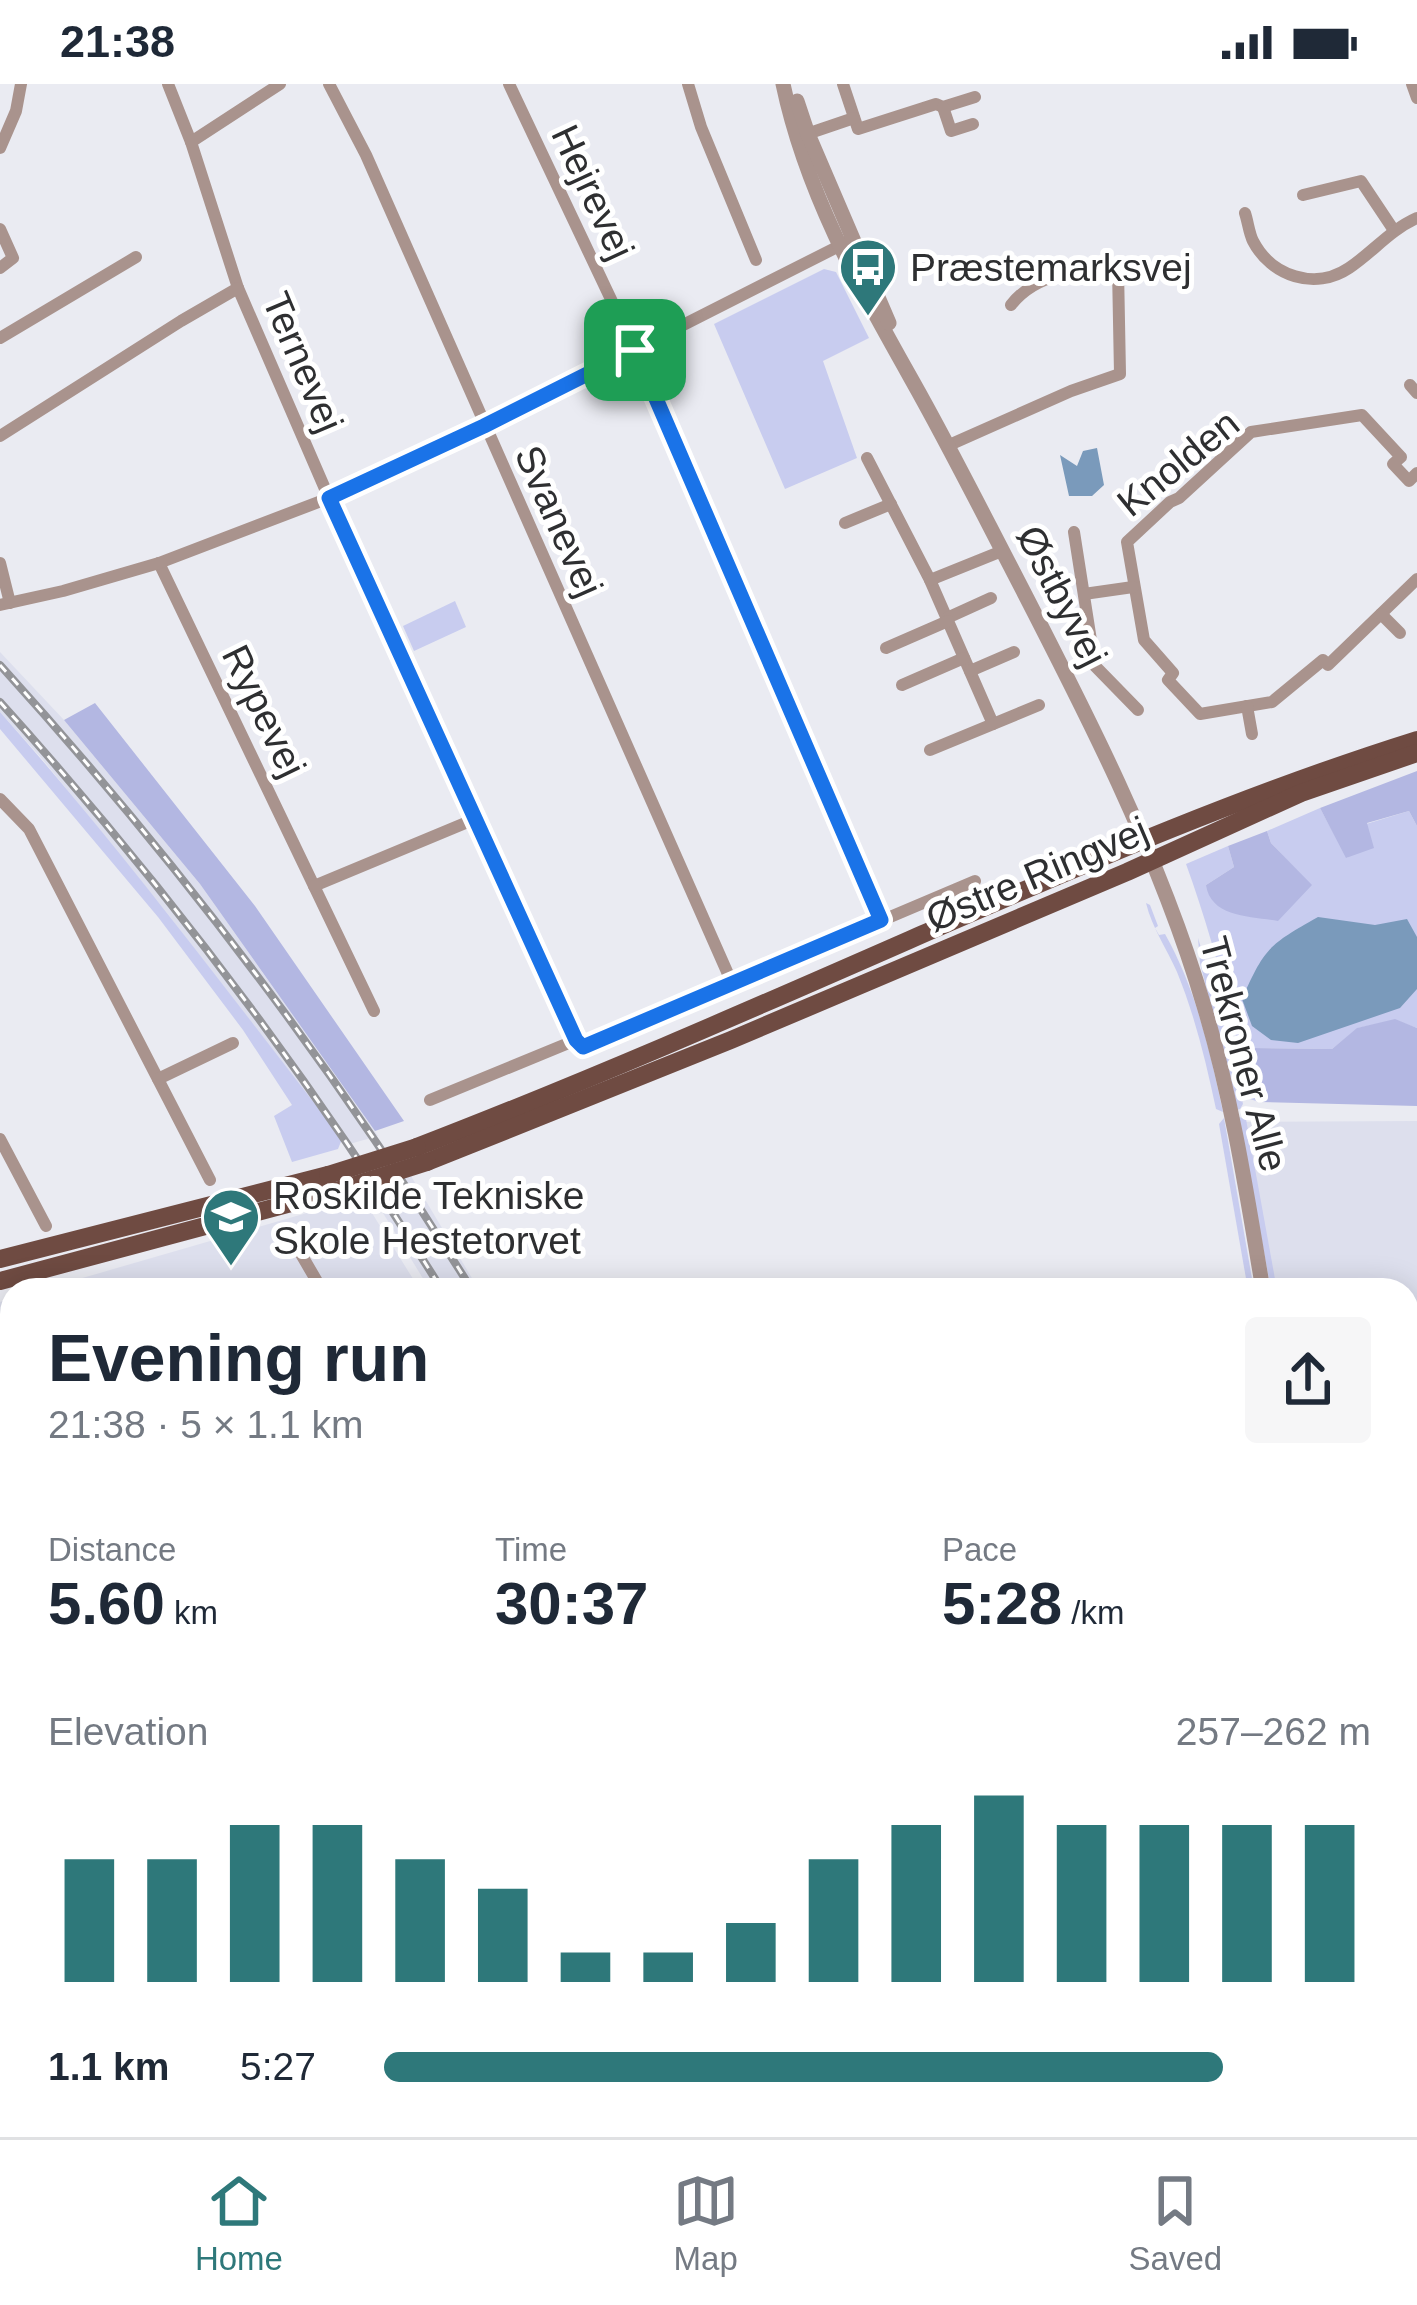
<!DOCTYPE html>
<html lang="en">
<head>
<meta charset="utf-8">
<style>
	:root { --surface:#fff; --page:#f6f6f7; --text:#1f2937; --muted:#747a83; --line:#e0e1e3; --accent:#2e787a }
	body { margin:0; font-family:Arial,sans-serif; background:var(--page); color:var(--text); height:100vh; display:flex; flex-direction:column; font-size:45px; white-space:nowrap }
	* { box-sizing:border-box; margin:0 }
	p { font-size:39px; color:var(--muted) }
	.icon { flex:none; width:66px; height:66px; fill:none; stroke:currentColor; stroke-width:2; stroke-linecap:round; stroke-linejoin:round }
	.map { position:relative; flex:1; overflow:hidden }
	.details { position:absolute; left:0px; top:1194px; width:1419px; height:861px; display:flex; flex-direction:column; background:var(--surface); border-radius:36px 36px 0 0; box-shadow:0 6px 30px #0003 }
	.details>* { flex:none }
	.pin { position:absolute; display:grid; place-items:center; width:102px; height:102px; color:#fff; margin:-51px; border-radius:24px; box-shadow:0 6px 18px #0006 }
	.round { display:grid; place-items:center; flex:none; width:126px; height:126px; border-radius:12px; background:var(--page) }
	.head { display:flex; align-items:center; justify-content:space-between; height:204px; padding:0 48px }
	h1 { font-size:66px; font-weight:700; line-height:90px }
	.figures { display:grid; grid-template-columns:repeat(3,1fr); gap:18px; height:204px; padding:12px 48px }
	.figures div { display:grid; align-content:center }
	.figures b { font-size:60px; font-weight:700 }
	.figures small { font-size:33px; font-weight:400 }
	.figures p { font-size:33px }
	.chart { height:336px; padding:24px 48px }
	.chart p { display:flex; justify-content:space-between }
	.chart svg { width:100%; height:216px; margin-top:12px; stroke:var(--accent); stroke-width:6 }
	ul { padding:0 48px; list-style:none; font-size:39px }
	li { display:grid; grid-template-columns:192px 144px 1fr; align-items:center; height:90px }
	li i { height:30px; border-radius:15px; background:var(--accent) }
	.status { display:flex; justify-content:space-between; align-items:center; height:84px; padding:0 60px; background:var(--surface); direction:ltr }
	.status svg { height:33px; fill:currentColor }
	.tabs { display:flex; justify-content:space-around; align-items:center; height:168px; border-top:3px solid var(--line); background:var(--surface); font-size:33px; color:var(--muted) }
	.tabs a { display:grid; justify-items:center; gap:6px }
	.tabs .selected { color:var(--accent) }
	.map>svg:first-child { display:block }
	.built { fill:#dddfed }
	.green { fill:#c8ccef }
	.forest { fill:#b3b7e2 }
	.water { fill:#7a9abb }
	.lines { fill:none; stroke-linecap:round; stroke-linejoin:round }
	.minor { stroke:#a9938d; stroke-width:12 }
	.tertiary { stroke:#a9938d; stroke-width:15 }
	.secondary { stroke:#886961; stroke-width:16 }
	.primary { stroke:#6f4b42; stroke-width:18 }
	.rail-casing { stroke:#939498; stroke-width:8 }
	.rail { stroke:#fff; stroke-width:3; stroke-dasharray:9; stroke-linecap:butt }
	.primary-bridge { stroke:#6f4b42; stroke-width:18 }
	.route-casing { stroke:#fff; stroke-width:24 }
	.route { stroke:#1a73e8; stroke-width:15 }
	.labels { text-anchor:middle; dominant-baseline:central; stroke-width:10; stroke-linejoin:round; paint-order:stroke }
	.street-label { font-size:39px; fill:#2e2f31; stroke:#fff }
	.poi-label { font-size:39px; fill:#2e2f31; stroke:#fff; text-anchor:start }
</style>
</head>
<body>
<div class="status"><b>21:38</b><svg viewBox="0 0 49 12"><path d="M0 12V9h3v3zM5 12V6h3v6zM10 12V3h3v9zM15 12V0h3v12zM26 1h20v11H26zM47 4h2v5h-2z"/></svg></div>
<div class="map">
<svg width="1417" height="2053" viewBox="0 0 1417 2053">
	<rect width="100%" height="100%" fill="#eaebf2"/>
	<g class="built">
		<polygon points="0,568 64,636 200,800 378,1052 346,1061 167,829 43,676 0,628"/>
		<polygon points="1417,1037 1417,1423 1407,1427 1407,1206 1272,1206 1241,1038"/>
		<polygon points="411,1092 479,1206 430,1206 369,1106"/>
		<polygon points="362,1113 420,1206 41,1206"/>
		<polygon points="12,1214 12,2043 972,2043 978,2053 0,2053 0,1218"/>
	</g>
	<g class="green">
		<polygon points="824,185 836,188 869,254 823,277 857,374 785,405 714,240"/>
		<polygon points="455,517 466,543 414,567 403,542"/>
		<path d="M0 628C121 764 230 911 342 1055L338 1065 292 1078 274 1032 292 1021 243 946 158 833 0 645Z"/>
		<path d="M1320 724 1347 774 1366 740 1409 727 1417 742V944L1395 936 1358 944 1332 965 1252 964 1259 1018 1250 1015C1233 935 1214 857 1186 780L1228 762 1234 783 1206 801H1311L1271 759 1267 747Z"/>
		<path d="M1146 819 1150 821 1158 842 1155 844 1159 851 1165 850C1196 905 1210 967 1223 1028L1216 1025C1206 978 1195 932 1177 888 1167 865 1152 844 1146 819Z"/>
		<polygon points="1198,854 1229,957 1243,1020 1240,1025 1237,1026 1200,879"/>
		<polygon points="1239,1033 1246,1035 1277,1206 1271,1206"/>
		<polygon points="1224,1034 1254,1206 1248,1206 1219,1040"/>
		<polygon points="1417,1427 1417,1595 1407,1599 1407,1432"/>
	</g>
	<g class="forest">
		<polygon points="95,619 255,822 404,1037 375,1047 200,800 64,636"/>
		<polygon points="1417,687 1417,742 1409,727 1367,739 1374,764 1346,774 1320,724"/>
		<path d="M1267 747 1271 759 1312 801 1278 837C1251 832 1211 834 1206 801L1234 783 1228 762Z"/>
		<polygon points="1395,935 1417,944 1417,1022 1259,1018 1252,964 1332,965 1357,944"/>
	</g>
	<g class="water">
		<polygon points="1097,364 1104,401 1092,412 1069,412 1060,371 1077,382 1083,367"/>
		<path d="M1318 833 1375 841 1407 835 1417 853V905L1400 924 1298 959 1271 956 1252 942 1242 915C1265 863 1269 861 1318 833Z"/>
	</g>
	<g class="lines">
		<g class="minor">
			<polyline points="168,0 191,58 238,204 329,414 576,956 583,963 975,797"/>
			<polyline points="329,0 366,71 732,899"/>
			<polyline points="509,0 635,266 881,835"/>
			<polyline points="688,0 701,43 756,176"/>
			<polyline points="843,0 858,45 936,20 943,23 975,13"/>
			<polyline points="1412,0 1417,14"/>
			<polyline points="943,23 951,47 973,40"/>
			<polyline points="804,51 854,34"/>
			<polyline points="191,58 280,0"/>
			<polyline points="0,64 16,27 21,0"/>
			<polyline points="1303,111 1361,97 1393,145"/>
			<path d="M1245 129C1248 138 1249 149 1253 157 1271 192 1315 207 1349 184 1373 168 1390 146 1417 134"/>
			<polyline points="0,145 13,174 0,184"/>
			<polyline points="0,254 136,173"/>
			<polyline points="1410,301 1417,309"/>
			<polyline points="0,352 181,237 238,204"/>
			<path d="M947 362 1071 307 1120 290 1118 185C1079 186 1037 188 1011 221"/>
			<polyline points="867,374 930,496 993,640"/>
			<polyline points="1417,389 1409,397 1393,380 1401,373 1362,331 1251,348 1179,414 1170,418 1127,458 1144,556 1173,589 1168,596 1200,630 1272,618 1323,576 1328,581 1417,495"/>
			<polyline points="845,439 891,420"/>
			<polyline points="1074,448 1095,582 1138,626"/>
			<polyline points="0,479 10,519"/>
			<polyline points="159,479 374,927"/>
			<polyline points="930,496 1002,467"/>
			<polyline points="1084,510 1133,503"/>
			<polyline points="0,521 63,507 159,479 329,414 484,342 847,158"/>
			<polyline points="1381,530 1400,549"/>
			<polyline points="947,534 991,514"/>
			<polyline points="886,564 948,537"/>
			<polyline points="970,587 1014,568"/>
			<polyline points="902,601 964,574"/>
			<polyline points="1247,622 1252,650"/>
			<polyline points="930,666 1039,621"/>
			<polyline points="0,715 29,745 210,1096"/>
			<polyline points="314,802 475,735"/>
			<polyline points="158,995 233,959"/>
			<polyline points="430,1016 576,956"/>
			<polyline points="0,1055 46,1142"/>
			<polyline points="287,1146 322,1206"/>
			<polyline points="0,1544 12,1564"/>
			<polyline points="0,1961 12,1958"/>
			<polyline points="303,2043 309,2053"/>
			<polyline points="798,2043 803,2053"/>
			<polyline points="1107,2043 1108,2053"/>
			<polyline points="1172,2043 1176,2053"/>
			<polyline points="1065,2053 1067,2043"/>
		</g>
		<g class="tertiary">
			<path d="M783 0C806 109 859 202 913 298 944 353 973 410 1002 466 1078 613 1157 763 1204 922 1232 1014 1247 1111 1263 1206"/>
			<polyline points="797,17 808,50 889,239"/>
			<polyline points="1407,1901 1417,1922"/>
			<polyline points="1411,1999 1417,2013"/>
		</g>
		<g class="secondary">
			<polyline points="0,2002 12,2020"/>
			<polyline points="27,2043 34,2053"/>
		</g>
		<g class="primary">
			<path d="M417 1063C591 996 761 921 932 846 1091 777 1251 708 1417 656"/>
			<polyline points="427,1078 731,956 1127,788 1301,709 1417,669"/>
			<polyline points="0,1175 328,1091"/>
			<polyline points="0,1197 336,1107"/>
		</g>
		<defs>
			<g id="rail">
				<path d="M0 581C176 775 334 983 472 1206"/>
				<path d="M0 618C165 801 313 997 442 1206"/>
				<polyline points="938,2043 943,2053"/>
				<polyline points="965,2043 971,2053"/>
			</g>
		</defs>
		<use href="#rail" class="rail-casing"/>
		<use href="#rail" class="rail"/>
		<g class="primary-bridge">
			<polyline points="328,1091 417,1063"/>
			<polyline points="336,1107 427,1078"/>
		</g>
	</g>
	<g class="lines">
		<defs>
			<polygon id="route" points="635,266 881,836 583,963 576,956 329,414 484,342"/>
		</defs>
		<use href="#route" class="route-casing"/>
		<use href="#route" class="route"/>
	</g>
	<defs>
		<symbol id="bus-pin" viewBox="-11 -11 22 30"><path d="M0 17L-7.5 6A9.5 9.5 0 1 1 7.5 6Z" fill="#2e787a" stroke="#fff"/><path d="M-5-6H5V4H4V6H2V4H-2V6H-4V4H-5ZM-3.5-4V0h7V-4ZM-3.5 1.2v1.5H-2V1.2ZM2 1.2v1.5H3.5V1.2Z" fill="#fff"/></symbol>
		<symbol id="school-pin" viewBox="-11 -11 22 30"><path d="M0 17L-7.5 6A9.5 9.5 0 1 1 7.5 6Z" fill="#2e787a" stroke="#fff"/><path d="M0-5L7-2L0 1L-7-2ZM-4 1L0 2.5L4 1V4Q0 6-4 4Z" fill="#fff"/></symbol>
	</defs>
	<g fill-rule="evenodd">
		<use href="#bus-pin" x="835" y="150" width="66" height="90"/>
		<use href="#school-pin" x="198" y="1100" width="66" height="90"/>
	</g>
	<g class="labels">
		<g class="street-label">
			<text transform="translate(593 108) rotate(65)">Hejrevej</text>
			<text transform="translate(303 278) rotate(67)">Ternevej</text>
			<text transform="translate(1178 379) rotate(-39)">Knolden</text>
			<text transform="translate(559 437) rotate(66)">Svanevej</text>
			<text transform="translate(1062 512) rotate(63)">Østbyvej</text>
			<text transform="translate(264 627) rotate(64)">Rypevej</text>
			<text transform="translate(1037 790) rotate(-23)">Østre Ringvej</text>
			<text transform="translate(1244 970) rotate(75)">Trekroner Alle</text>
		</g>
		<g class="poi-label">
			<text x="910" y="183">Præstemarksvej</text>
			<text x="273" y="1111">Roskilde Tekniske<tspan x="273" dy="45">Skole Hestetorvet</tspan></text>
		</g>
	</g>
</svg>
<div class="pin" style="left:635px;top:266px;background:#1e9e55"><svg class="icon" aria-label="arrive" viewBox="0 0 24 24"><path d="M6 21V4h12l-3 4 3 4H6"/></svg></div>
<section class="details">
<div class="head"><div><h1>Evening run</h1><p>21:38 · 5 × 1.1 km</p></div><a class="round"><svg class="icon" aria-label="share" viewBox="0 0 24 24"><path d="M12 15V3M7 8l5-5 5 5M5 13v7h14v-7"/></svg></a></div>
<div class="figures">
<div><p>Distance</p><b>5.60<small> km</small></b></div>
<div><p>Time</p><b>30:37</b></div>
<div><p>Pace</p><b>5:28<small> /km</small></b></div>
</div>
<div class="chart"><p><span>Elevation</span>257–262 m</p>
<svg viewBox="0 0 160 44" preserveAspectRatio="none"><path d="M5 44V19M15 44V19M25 44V12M35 44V12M45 44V19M55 44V25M65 44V38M75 44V38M85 44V32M95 44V19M105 44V12M115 44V6M125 44V12M135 44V12M145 44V12M155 44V12"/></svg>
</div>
<ul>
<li><b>1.1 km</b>5:27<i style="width:85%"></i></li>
</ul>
</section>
</div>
<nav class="tabs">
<a class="selected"><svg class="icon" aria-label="home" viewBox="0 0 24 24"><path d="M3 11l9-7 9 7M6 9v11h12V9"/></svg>Home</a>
<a><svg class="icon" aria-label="map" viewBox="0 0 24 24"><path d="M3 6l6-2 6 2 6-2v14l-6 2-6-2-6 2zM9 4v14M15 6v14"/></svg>Map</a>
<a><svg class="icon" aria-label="saved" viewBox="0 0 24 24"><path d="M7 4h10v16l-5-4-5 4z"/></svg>Saved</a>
</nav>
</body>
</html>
